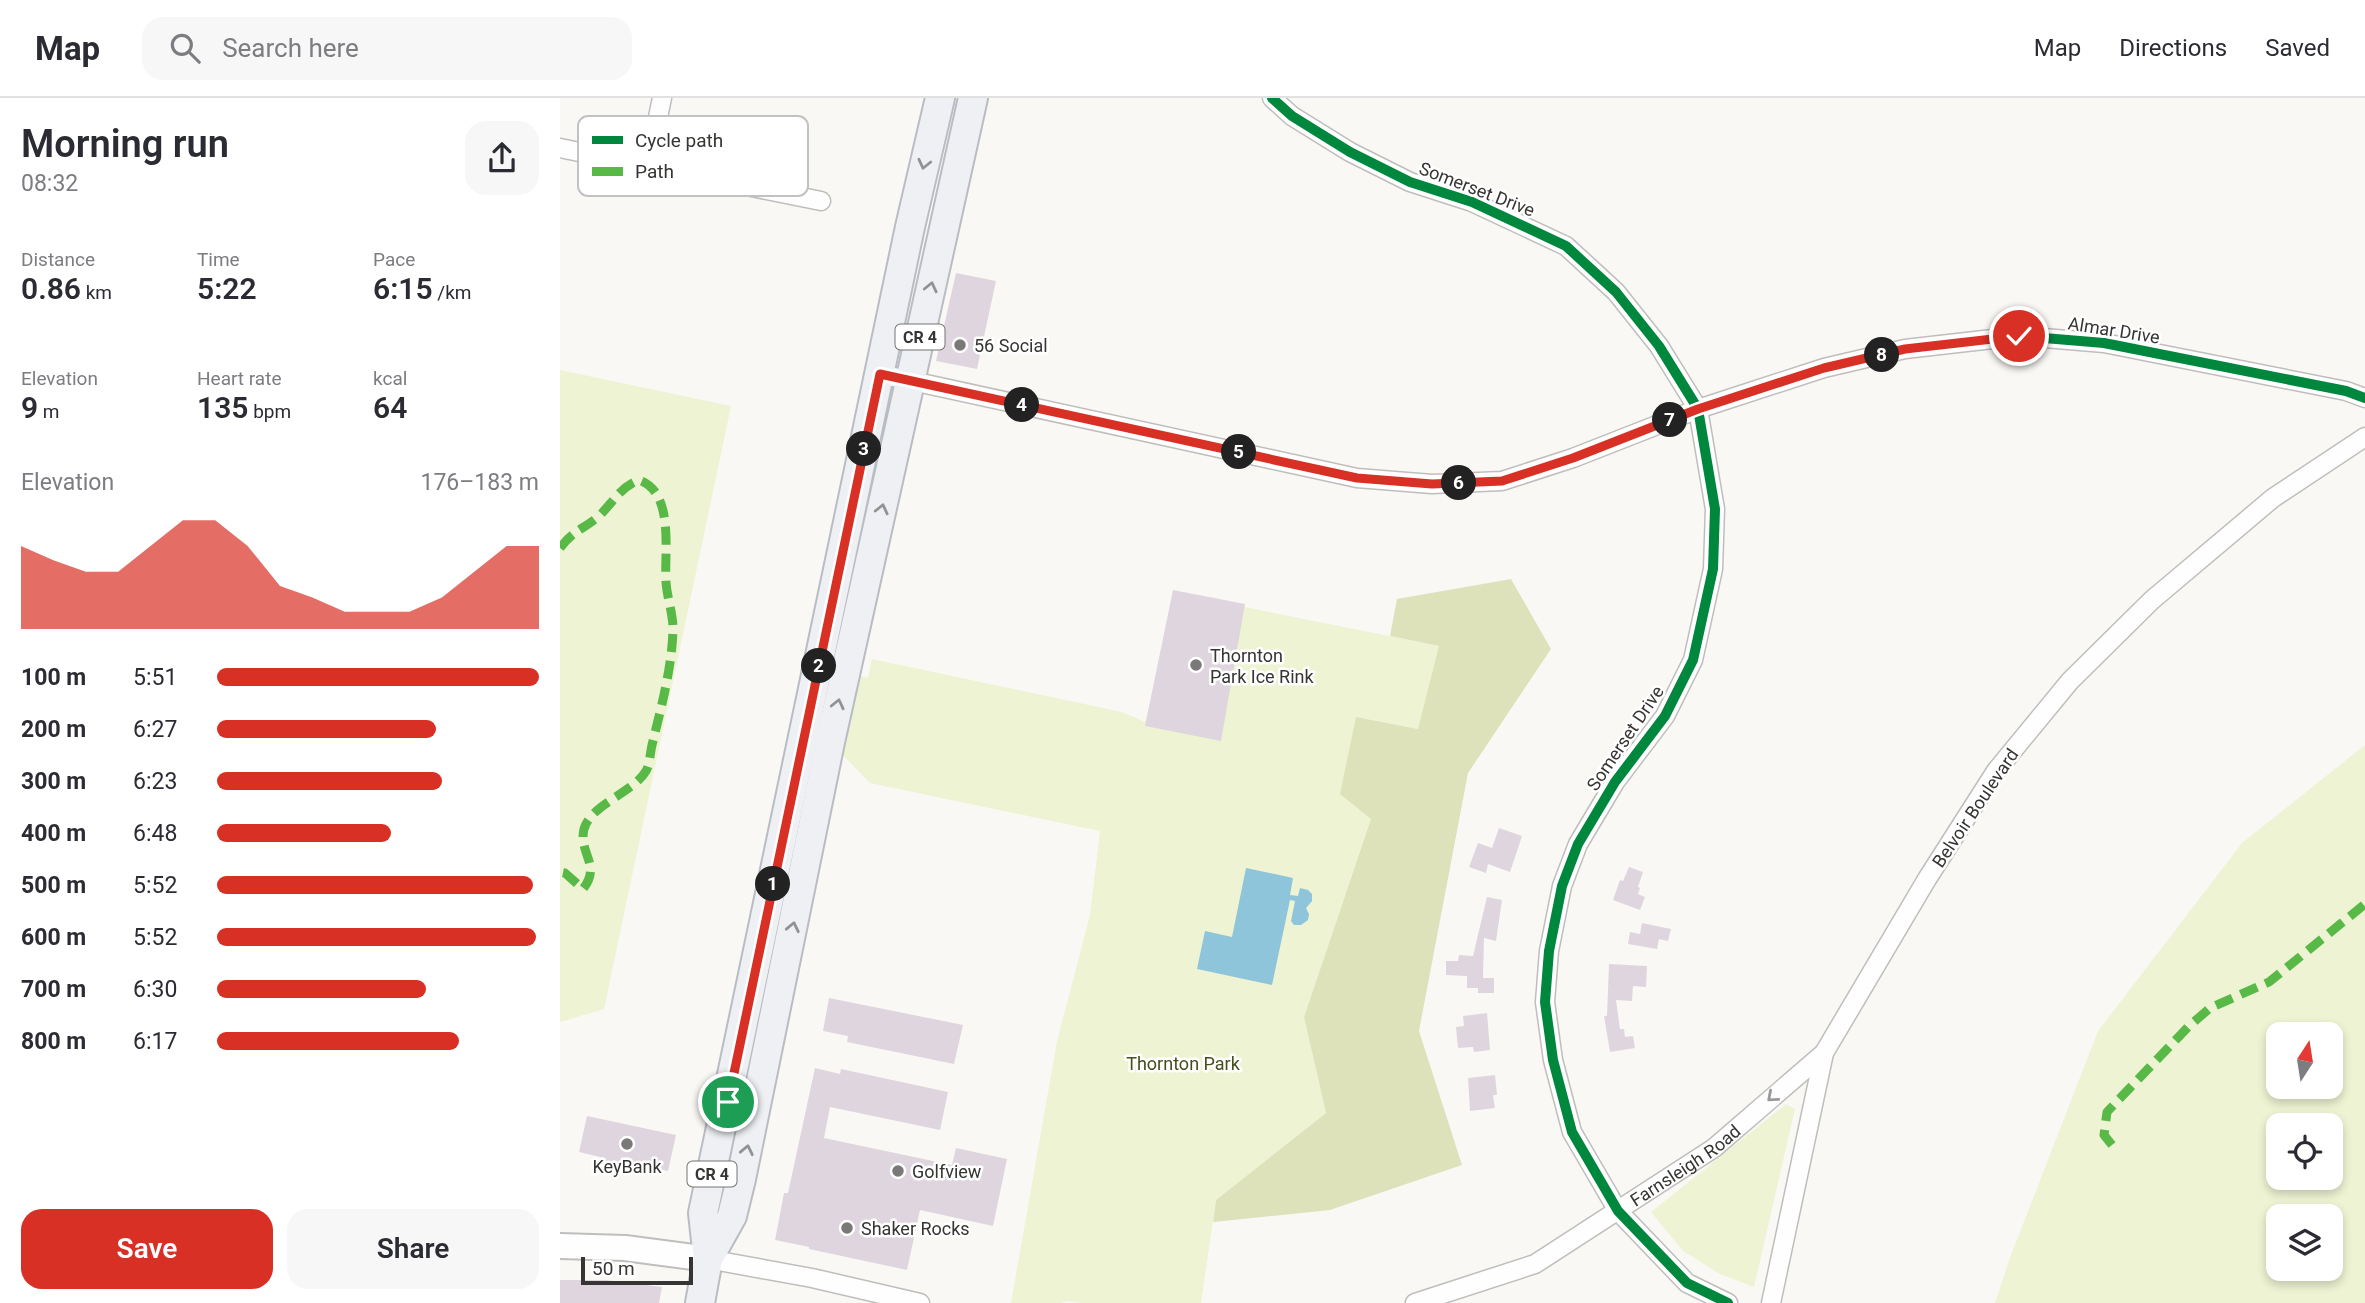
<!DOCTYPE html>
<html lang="en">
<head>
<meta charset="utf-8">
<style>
	:root { --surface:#fff; --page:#f7f7f7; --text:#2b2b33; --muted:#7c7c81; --line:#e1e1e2; --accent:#d93025 }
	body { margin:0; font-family:Roboto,sans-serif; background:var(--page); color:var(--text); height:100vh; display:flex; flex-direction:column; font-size:26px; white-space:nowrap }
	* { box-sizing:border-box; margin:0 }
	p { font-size:23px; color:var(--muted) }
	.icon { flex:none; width:38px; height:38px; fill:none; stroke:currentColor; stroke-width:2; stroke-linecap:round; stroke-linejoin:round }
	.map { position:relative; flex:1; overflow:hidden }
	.side { display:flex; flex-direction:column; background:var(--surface); width:560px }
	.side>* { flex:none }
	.needle { width:46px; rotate:12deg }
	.controls { position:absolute; left:1706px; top:924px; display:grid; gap:14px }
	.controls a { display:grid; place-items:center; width:77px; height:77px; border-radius:14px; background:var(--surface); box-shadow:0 4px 10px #0003; font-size:35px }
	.scale { position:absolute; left:21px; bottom:18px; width:112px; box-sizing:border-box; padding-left:7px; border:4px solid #363533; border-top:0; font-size:19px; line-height:24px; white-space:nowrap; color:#363533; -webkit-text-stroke:5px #fff; paint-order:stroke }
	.pin { position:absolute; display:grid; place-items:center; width:60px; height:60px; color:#fff; margin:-30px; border:4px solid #fff; border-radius:50%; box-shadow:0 2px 7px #0007 }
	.km { position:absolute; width:35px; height:35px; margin:-18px; border-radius:50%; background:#222; color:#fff; font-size:19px; line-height:35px; text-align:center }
	.round { display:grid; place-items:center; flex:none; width:74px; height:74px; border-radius:21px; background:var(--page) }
	.overview { display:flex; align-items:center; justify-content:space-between; height:119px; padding:0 21px }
	h1 { font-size:38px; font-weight:600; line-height:52px }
	.metrics { display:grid; grid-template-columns:repeat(3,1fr); gap:10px; height:119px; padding:7px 21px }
	.metrics div { display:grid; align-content:center }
	.metrics b { font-size:30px; font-weight:600 }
	.metrics small { font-size:19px; font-weight:400 }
	.metrics p { font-size:19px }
	.chart { height:196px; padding:14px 21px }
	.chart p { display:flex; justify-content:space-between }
	.chart svg { width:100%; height:126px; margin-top:7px; fill:var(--accent); opacity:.7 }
	.button { display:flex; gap:14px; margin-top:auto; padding:14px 21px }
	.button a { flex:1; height:80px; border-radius:21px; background:var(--accent); color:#fff; font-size:28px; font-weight:600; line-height:80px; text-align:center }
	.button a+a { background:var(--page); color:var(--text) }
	ul { padding:0 21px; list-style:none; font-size:23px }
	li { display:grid; grid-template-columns:112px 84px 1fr; align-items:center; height:52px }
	li i { height:18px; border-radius:9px; background:var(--accent) }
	header { display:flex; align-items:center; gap:42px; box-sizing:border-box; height:98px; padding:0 35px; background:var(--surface); border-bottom:2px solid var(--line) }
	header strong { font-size:33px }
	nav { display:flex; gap:38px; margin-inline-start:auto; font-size:24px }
	.search { width:490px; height:63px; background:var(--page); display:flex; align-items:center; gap:18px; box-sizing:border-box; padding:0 24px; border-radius:21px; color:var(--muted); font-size:26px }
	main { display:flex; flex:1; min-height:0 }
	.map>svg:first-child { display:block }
	.green { fill:#eef3d3; fill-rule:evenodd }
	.forest { fill:#dde2bb }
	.water { fill:#8ec5da }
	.building { fill:#dfd5de }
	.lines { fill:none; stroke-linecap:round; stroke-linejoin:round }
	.street-casing { stroke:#bfbebc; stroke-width:21 }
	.secondary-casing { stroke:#bfbebc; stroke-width:28 }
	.primary-casing { stroke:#b9bdc3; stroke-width:32 }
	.street { stroke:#fefefe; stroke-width:18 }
	.secondary { stroke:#fefefe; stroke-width:24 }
	.primary { stroke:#eef0f4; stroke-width:28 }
	.quiet { stroke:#58b947; stroke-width:9; stroke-dasharray:18 9; stroke-linecap:butt }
	.cycleway-casing { stroke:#fff; stroke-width:15 }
	.cycleway { stroke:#00873e; stroke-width:10 }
	.oneway { stroke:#929294 }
	.oneway2 { stroke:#9a9a98 }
	.route-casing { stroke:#fff; stroke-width:14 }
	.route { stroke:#d93025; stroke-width:9 }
	.poi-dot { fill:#7b7977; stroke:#fff; stroke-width:2.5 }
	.labels { text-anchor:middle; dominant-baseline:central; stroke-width:5; stroke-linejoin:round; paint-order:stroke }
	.shield { fill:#fff; stroke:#727270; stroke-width:2 }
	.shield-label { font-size:16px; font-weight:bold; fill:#363533 }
	.street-label { font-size:18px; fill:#363533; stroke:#fff }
	.poi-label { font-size:18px; fill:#363533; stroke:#fff; text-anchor:start }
	.park-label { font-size:18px; fill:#474e1c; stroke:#fff }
	.key { fill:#fff; stroke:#c3c2c2; stroke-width:2 }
	.key-label { font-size:19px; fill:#363533 }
</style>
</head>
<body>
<header>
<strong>Map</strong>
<div class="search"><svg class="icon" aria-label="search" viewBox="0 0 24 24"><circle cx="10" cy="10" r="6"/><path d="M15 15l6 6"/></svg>Search here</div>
<nav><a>Map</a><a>Directions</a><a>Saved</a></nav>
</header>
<main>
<section class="side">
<div class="overview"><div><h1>Morning run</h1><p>08:32</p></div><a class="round"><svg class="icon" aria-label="share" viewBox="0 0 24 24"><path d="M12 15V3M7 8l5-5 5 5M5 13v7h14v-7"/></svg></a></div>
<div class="metrics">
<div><p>Distance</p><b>0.86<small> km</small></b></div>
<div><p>Time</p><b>5:22</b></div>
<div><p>Pace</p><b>6:15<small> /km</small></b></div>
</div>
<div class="metrics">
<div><p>Elevation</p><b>9<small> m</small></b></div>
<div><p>Heart rate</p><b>135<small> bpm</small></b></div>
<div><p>kcal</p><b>64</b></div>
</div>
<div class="chart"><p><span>Elevation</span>176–183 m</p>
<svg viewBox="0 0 160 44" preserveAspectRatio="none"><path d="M0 44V15L10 20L20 24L30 24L40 15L50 6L60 6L70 15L80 29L90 33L100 38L110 38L120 38L130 33L140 24L150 15L160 15V44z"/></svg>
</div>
<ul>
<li><b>100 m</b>5:51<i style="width:100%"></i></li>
<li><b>200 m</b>6:27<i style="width:68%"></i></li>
<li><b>300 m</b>6:23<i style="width:70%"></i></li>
<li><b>400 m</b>6:48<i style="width:54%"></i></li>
<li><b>500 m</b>5:52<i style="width:98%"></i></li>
<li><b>600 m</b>5:52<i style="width:99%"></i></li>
<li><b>700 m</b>6:30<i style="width:65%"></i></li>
<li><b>800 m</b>6:17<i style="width:75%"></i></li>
</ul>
<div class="button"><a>Save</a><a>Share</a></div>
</section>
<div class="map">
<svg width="1805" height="1205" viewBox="0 0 1805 1205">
	<rect width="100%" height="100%" fill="#faf8f5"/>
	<g class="green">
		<polygon points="0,272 171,308 44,911 0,924"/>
		<polygon points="619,496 879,548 879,555 858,631 796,619 811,721 744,919 766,1015 656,1102 641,1205 522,1205 508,1203 501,1205 451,1205 497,943 530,817 540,733 310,685 270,644 285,574 308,580 312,561 562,614 585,624"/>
		<path d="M1805 647V1205H1435L1451 1157 1538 933 1682 745ZM1718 936H1771V989H1718ZM1718 1027H1771V1080H1718ZM1718 1118H1771V1171H1718Z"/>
		<polygon points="1226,1006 1235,1011 1194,1189 1160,1176 1123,1153 1091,1114"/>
	</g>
	<polygon class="forest" points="951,481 991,551 908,675 859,933 902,1067 770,1112 653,1124 656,1102 766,1015 744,919 811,721 780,696 796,619 858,631 879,548 830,538 837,501"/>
	<polygon class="water" points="686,770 733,780 730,797 738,798 740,790 748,792 752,796 752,803 746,810 749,816 748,822 741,827 734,827 731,823 735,803 730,802 712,887 637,871 645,833 672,839"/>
	<g class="building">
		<polygon points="396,175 436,183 417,271 376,263"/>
		<polygon points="613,492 685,506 661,643 585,628"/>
		<polygon points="939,730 962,738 950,774 928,766 926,775 909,769 918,745 932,750"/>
		<polygon points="1069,769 1083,774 1078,789 1080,790 1078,796 1085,799 1080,812 1053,802 1060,782 1063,783"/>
		<polygon points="927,799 942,802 936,843 924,840 923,880 934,880 934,895 918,895 918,890 907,890 907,878 886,877 886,863 898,863 899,857 913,858"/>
		<polygon points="1082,825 1111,831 1108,843 1099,841 1097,851 1068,846 1070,834 1080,836"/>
		<polygon points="1049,866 1087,868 1086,889 1073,888 1072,903 1056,902 1060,931 1064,931 1065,939 1073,938 1075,950 1050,954 1044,918 1047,918"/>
		<polygon points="269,900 403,927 394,966 287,944 288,938 263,933"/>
		<polygon points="927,915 930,952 914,954 913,949 898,950 896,929 904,928 903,918"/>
		<polygon points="255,970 280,976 281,971 388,994 380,1032 270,1009 264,1040 392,1067 396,1050 447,1061 433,1128 360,1112 347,1172 249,1151 249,1149 215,1142 224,1095 228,1095"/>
		<polygon points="935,977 937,997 933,997 935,1010 910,1013 908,980"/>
		<polygon points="27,1018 116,1037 108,1073 67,1064 66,1071 42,1066 44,1060 19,1054"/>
		<polygon points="0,1182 46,1182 102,1189 99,1205 0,1205"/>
	</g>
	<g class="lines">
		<defs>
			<g id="street">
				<polyline points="712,0 732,18 790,54 850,84 912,104 1006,148 1056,194 1099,248 1138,311 1155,411 1153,471 1133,562 1105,618 1055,684 1018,746 1002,788 989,853 985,904 993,962 1012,1034 1058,1113 1127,1185 1168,1205"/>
				<polyline points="0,50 261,103"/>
				<polyline points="88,67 102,0"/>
				<polyline points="320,276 797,380 872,386 942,383 1013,360 1138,311 1264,270 1345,251 1459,238 1544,245 1786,293 1805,300"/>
				<polyline points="148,1161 252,1180 360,1205"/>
				<path id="s1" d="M855 1205 975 1166 1154 1050 1264 955"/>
				<polyline points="1211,1205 1264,955 1367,781 1436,673 1510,583 1592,502 1713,400 1805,339"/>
			</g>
			<polyline id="secondary" points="0,1148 65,1150 148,1161"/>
			<g id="primary">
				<polyline points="148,1161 172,1118 181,1081 270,644 413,0"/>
				<polyline points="140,1205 148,1161 143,1115 350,129 380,0"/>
			</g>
		</defs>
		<use href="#street" class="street-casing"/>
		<use href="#secondary" class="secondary-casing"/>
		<use href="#primary" class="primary-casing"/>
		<use href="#street" class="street"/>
		<use href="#secondary" class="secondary"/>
		<use href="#primary" class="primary"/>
		<g class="quiet">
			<path d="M0 450C14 432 22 432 38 419 52 406 60 389 79 382 115 394 104 455 106 484 107 499 113 516 113 531 112 570 101 610 92 647 90 655 90 666 86 673 73 695 31 706 24 731 18 755 42 767 23 791L5 775 0 774"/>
			<polyline points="1552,1047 1544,1037 1547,1014 1628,929 1650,910 1709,884 1805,806"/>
		</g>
		<defs>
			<g id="cycleway">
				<polyline points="712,0 732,18 790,54 850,84 912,104 1006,148 1056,194 1099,248 1138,311 1155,411 1153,471 1133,562 1105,618 1055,684 1018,746 1002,788 989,853 985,904 993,962 1012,1034 1058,1113 1127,1185 1168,1205"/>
				<polyline points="320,276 797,380 872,386 942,383 1013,360 1138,311 1264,270 1345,251 1459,238 1544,245 1786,293 1805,300"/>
			</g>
		</defs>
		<use href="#cycleway" class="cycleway-casing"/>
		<use href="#cycleway" class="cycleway"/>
	</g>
	<defs><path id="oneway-chevron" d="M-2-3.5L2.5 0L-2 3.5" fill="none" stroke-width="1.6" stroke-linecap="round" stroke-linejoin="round" transform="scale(1.75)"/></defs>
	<g class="oneway">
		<use href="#oneway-chevron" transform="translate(364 66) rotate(103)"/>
		<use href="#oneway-chevron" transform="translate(371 189) rotate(-77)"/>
		<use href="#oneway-chevron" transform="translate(322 411) rotate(-77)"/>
		<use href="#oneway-chevron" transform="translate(278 606) rotate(-77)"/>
		<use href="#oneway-chevron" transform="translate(233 829) rotate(-78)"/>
		<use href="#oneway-chevron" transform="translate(187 1052) rotate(-78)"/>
	</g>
	<use class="oneway2" href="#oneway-chevron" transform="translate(1212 999) rotate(139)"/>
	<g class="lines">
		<defs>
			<polyline id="route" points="168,1004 320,276 797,380 872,386 942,383 1013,360 1138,311 1264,270 1345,251 1459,238"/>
		</defs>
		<use href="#route" class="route-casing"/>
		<use href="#route" class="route"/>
	</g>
	<g class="poi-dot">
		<circle cx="400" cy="247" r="7"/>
		<circle cx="636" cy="567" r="7"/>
		<circle cx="67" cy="1046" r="7"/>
		<circle cx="338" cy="1073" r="7"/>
		<circle cx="287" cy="1130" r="7"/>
	</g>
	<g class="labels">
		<g class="shield">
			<rect x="335.5" y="226.5" width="49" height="25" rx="5"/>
			<rect x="127.5" y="1063.5" width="49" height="25" rx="5"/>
		</g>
		<g class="shield-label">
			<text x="360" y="239">CR 4</text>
			<text x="152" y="1076">CR 4</text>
		</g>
		<g class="street-label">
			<text transform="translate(917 91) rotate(21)">Somerset Drive</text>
			<text transform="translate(1554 232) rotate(9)">Almar Drive</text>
			<text transform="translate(1065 640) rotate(-56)">Somerset Drive</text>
			<text transform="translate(1415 710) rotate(-56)">Belvoir Boulevard</text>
			<text stroke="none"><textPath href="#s1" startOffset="306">Farnsleigh Road</textPath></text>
		</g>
		<g class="poi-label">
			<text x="414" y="247">56 Social</text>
			<text x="650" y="557">Thornton<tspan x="650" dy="21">Park Ice Rink</tspan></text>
			<text x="67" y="1068" text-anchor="middle">KeyBank</text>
			<text x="352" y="1073">Golfview</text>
			<text x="301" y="1130">Shaker Rocks</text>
		</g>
		<g class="park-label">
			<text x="623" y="965">Thornton Park</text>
		</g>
	</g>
	<rect x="18" y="18" width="230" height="80" rx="10" class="key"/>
	<rect x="32" y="38" width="31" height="8" fill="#00873e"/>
	<rect x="32" y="69" width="31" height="9" fill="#58b947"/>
	<g class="key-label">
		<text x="75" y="49">Cycle path</text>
		<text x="75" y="80">Path</text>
	</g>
</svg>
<div class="controls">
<a><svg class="needle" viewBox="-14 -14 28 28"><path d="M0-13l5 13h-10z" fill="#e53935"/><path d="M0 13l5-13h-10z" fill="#7c7c81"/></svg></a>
<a><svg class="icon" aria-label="locate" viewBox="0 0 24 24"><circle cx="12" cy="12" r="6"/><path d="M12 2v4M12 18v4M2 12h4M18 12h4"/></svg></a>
<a><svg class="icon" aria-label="layers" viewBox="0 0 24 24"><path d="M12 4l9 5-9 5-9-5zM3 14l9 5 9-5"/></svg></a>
</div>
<div class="scale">50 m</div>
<div class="pin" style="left:168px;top:1004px;background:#1e9e55"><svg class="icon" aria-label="arrive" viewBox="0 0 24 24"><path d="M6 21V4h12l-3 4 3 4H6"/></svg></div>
<div class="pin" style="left:1459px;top:238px;background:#d93025"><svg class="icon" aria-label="check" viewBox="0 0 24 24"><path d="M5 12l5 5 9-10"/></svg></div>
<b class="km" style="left:213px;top:786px">1</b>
<b class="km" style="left:259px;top:568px">2</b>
<b class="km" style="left:304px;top:351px">3</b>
<b class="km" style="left:462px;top:307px">4</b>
<b class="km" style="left:679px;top:354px">5</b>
<b class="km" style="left:899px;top:385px">6</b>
<b class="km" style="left:1110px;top:322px">7</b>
<b class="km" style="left:1322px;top:257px">8</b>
</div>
</main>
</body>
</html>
